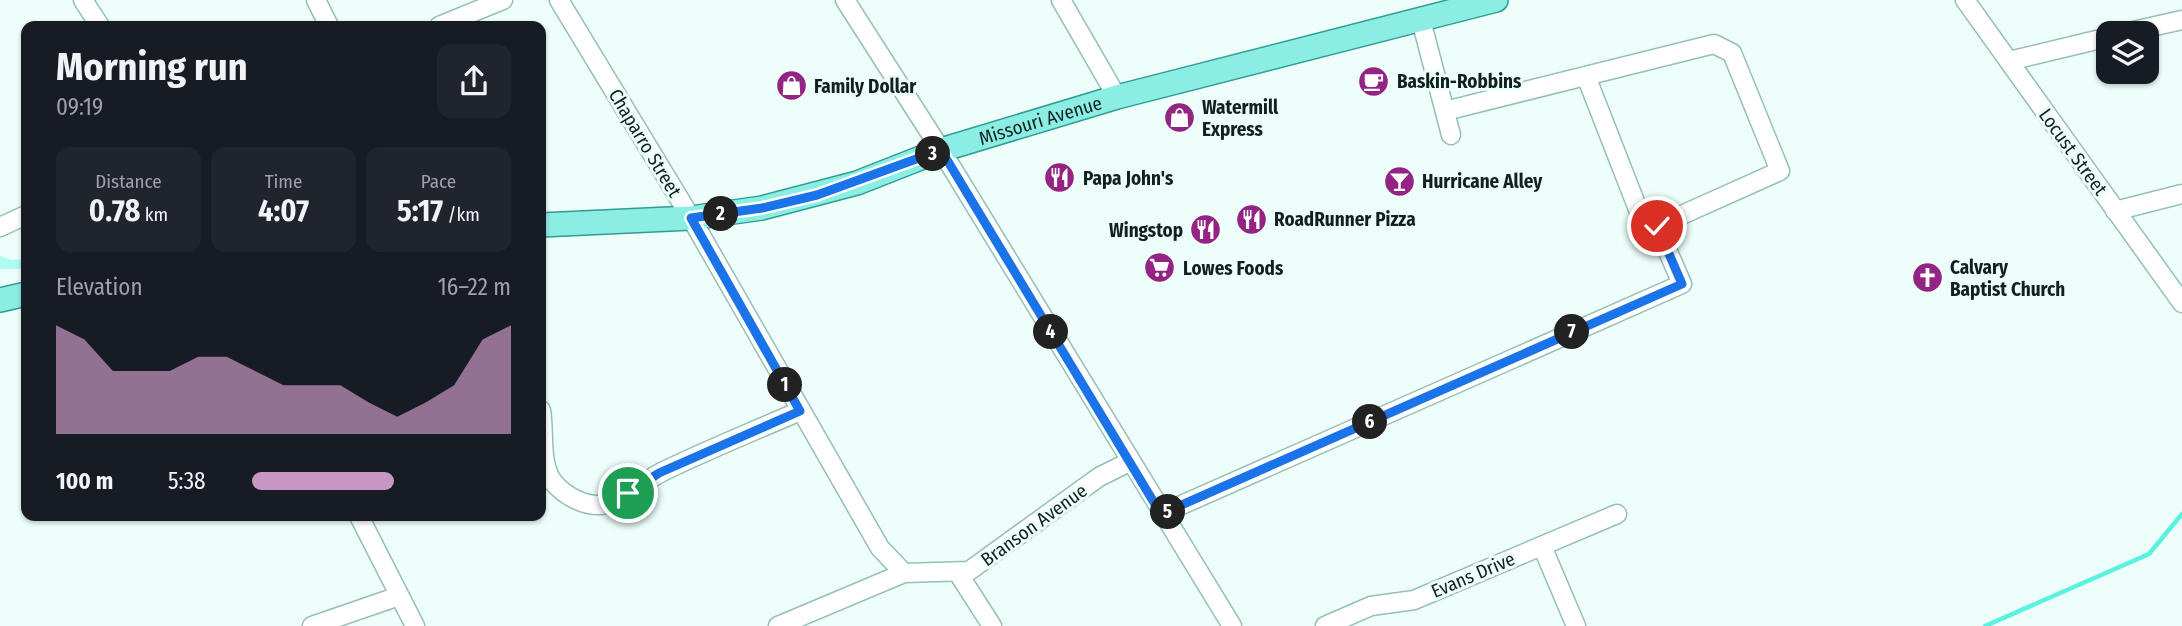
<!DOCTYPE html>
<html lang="en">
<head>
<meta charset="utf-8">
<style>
	:root { --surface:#171b24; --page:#20242c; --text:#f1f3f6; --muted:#9ea1a6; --accent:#c796c2 }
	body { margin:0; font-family:"Fira Sans Condensed",sans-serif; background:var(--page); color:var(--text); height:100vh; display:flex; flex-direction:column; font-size:26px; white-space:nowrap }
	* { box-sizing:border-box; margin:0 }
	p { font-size:23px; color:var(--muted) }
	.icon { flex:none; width:38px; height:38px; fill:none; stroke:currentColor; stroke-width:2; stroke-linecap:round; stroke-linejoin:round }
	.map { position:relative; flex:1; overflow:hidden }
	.drawer { position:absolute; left:21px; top:21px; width:525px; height:500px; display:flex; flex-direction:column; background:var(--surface); border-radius:14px; box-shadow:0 2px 5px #0004 }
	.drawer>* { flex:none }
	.tools { position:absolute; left:2096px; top:21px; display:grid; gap:14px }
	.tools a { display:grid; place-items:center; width:63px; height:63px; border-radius:14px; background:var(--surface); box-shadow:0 2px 5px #0004; font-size:35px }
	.pin { position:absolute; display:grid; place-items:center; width:60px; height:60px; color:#fff; margin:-30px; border:4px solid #fff; border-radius:50%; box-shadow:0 2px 7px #0007 }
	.km { position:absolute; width:35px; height:35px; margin:-18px; border-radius:50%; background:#222; color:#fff; font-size:19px; line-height:35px; text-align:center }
	.round { display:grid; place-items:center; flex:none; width:74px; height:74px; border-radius:14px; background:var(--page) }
	.headline { display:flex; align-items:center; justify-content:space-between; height:119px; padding:0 35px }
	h1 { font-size:38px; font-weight:700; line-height:52px }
	.metrics { display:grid; grid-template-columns:repeat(3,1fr); gap:10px; height:119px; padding:7px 35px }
	.metrics div { display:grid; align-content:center; border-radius:14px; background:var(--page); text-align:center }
	.metrics b { font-size:30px; font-weight:700 }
	.metrics small { font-size:19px; font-weight:400 }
	.metrics p { font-size:19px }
	.chart { height:196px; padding:14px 35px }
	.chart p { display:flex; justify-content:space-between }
	.chart svg { width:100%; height:126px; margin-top:7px; fill:var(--accent); opacity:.7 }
	ul { padding:0 35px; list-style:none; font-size:23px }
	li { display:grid; grid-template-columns:112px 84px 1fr; align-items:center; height:52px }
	li i { height:18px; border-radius:9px; background:var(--accent) }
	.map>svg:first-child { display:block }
	.green { fill:#aefbf0 }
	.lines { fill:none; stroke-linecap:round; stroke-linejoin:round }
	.stream { stroke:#5af1e0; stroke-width:4.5 }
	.minor-casing { stroke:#95bfb8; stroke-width:21 }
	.major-casing { stroke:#2e9e93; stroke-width:26 }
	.minor { stroke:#fff; stroke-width:18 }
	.major { stroke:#8bede3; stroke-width:23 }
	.route-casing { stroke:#fff; stroke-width:14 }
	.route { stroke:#1a73e8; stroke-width:9 }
	.labels { text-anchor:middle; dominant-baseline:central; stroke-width:6; stroke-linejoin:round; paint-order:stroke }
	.poi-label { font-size:19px; font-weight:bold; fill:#11211f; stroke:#edfefb; text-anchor:start }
	.street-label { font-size:19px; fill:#11211f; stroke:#edfefb }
</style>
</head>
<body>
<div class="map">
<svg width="2182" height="626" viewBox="0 0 2182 626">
	<rect width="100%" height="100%" fill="#edfefb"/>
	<polygon class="green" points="0,256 12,260 26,259 26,269 0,269"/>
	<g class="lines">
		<polyline class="stream" points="1985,626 2149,554 2182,514"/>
		<defs>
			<g id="minor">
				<polyline points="83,0 100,26"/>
				<polyline points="316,0 329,26"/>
				<polyline points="559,0 691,218 880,548 904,573"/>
				<polyline points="845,0 941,150 1232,626"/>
				<polyline points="1061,0 1117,97"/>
				<polyline points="1965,0 2182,303"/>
				<polyline points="1421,20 1451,135"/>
				<polyline points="439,26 503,0"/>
				<polyline points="2124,33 2182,20"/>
				<polyline points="2009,61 2109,37"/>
				<polyline points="1586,76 1641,217 1657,226"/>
				<polyline points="2115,211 2182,194"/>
				<polyline points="0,227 26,215"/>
				<path d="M541 410C545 433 539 465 554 483 565 496 584 506 601 505 623 503 643 481 662 472 707 450 754 431 800 411"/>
				<polyline points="1161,514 1682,284 1657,226 1780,171 1732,53 1714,44 1445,111"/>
				<polyline points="359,516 415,626"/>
				<polyline points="1542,546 1576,626"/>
				<polyline points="958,573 992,626"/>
				<polyline points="312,626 399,596"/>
				<polyline points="778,626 904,573 969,571 1099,477 1129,462"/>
				<polyline points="1325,626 1371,606 1414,600 1617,514"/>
			</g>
			<g id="major">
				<path id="s1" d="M541 225 691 218 762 208 857 183 941 150 1117 97 1496 0"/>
				<polyline points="0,300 26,294"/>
			</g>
		</defs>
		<use href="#minor" class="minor-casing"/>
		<use href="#major" class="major-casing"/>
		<use href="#minor" class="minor"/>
		<use href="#major" class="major"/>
	</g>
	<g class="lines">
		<defs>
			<polyline id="route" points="628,493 659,473 800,411 691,218 762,208 817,195 941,150 1161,514 1682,284 1657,226"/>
		</defs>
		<use href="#route" class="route-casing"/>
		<use href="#route" class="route"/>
	</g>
	<defs>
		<symbol id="cafe-disc" viewBox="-11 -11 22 22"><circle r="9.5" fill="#942483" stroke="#edfefb"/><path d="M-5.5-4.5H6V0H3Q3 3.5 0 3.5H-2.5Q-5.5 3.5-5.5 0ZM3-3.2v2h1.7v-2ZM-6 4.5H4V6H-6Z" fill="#fff"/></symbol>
		<symbol id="shop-disc" viewBox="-11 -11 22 22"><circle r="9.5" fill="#942483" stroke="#edfefb"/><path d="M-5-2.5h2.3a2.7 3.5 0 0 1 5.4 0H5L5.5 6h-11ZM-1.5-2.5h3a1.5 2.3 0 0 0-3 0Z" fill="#fff"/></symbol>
		<symbol id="restaurant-disc" viewBox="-11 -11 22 22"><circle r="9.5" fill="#942483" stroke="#edfefb"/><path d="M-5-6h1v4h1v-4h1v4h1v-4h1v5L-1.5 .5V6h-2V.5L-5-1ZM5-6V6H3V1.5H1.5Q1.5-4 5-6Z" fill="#fff"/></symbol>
		<symbol id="bar-disc" viewBox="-11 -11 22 22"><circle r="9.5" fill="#942483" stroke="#edfefb"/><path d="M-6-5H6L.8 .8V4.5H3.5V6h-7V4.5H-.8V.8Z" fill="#fff"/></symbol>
		<symbol id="supermarket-disc" viewBox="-11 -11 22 22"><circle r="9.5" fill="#942483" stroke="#edfefb"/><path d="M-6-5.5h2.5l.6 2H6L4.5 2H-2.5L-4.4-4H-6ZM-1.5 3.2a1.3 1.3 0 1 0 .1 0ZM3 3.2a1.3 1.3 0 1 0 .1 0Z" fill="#fff"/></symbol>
		<symbol id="church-disc" viewBox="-11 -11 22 22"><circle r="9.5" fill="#942483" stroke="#edfefb"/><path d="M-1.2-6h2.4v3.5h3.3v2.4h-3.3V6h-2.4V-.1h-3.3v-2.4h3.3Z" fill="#fff"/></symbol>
	</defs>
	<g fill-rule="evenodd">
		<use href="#cafe-disc" x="1356" y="64" width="35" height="35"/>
		<use href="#shop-disc" x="774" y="68" width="35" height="35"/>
		<use href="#shop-disc" x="1162" y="100" width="35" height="35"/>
		<use href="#restaurant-disc" x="1042" y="160" width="35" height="35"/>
		<use href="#bar-disc" x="1382" y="164" width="35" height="35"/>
		<use href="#restaurant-disc" x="1234" y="202" width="35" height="35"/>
		<use href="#restaurant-disc" x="1188" y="212" width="35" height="35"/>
		<use href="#supermarket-disc" x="1142" y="250" width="35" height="35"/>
		<use href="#church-disc" x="1910" y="260" width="35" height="35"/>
	</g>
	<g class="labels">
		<g class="poi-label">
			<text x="1397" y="81">Baskin-Robbins</text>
			<text x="814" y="86">Family Dollar</text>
			<text x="1202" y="107">Watermill<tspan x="1202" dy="22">Express</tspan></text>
			<text x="1083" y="178">Papa John's</text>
			<text x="1422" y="181">Hurricane Alley</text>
			<text x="1274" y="219">RoadRunner Pizza</text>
			<text x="1183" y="230" text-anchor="end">Wingstop</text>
			<text x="1950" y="267">Calvary<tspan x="1950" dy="22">Baptist Church</tspan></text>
			<text x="1183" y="268">Lowes Foods</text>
		</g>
		<g class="street-label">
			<text stroke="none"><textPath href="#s1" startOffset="514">Missouri Avenue</textPath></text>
			<text transform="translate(645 143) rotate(59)">Chaparro Street</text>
			<text transform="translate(2073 152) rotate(54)">Locust Street</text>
			<text transform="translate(1034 525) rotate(-36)">Branson Avenue</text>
			<text transform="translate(1473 575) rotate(-23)">Evans Drive</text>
		</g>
	</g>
</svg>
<div class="tools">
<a><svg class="icon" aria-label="layers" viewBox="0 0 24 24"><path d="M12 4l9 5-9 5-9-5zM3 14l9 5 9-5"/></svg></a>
</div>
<div class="pin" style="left:628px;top:493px;background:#1e9e55"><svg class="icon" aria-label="arrive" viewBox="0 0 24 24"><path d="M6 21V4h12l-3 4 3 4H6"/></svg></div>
<div class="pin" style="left:1657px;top:226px;background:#d93025"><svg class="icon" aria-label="check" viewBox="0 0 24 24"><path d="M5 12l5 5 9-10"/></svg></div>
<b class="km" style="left:785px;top:385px">1</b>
<b class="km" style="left:721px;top:214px">2</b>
<b class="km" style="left:933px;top:154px">3</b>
<b class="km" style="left:1051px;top:332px">4</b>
<b class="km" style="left:1168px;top:512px">5</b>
<b class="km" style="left:1370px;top:422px">6</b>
<b class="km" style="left:1572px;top:332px">7</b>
<section class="drawer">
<div class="headline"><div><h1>Morning run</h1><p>09:19</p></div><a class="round"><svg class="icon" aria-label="share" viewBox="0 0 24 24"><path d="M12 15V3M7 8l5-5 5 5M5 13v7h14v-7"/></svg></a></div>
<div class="metrics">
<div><p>Distance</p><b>0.78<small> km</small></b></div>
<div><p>Time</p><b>4:07</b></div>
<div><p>Pace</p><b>5:17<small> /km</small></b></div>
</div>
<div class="chart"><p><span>Elevation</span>16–22 m</p>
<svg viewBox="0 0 160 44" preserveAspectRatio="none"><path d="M0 44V6L10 11L20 22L30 22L40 22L50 17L60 17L70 22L80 27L90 27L100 27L110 33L120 38L130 33L140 27L150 11L160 6V44z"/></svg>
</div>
<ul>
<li><b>100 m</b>5:38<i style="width:55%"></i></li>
</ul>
</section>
</div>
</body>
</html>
